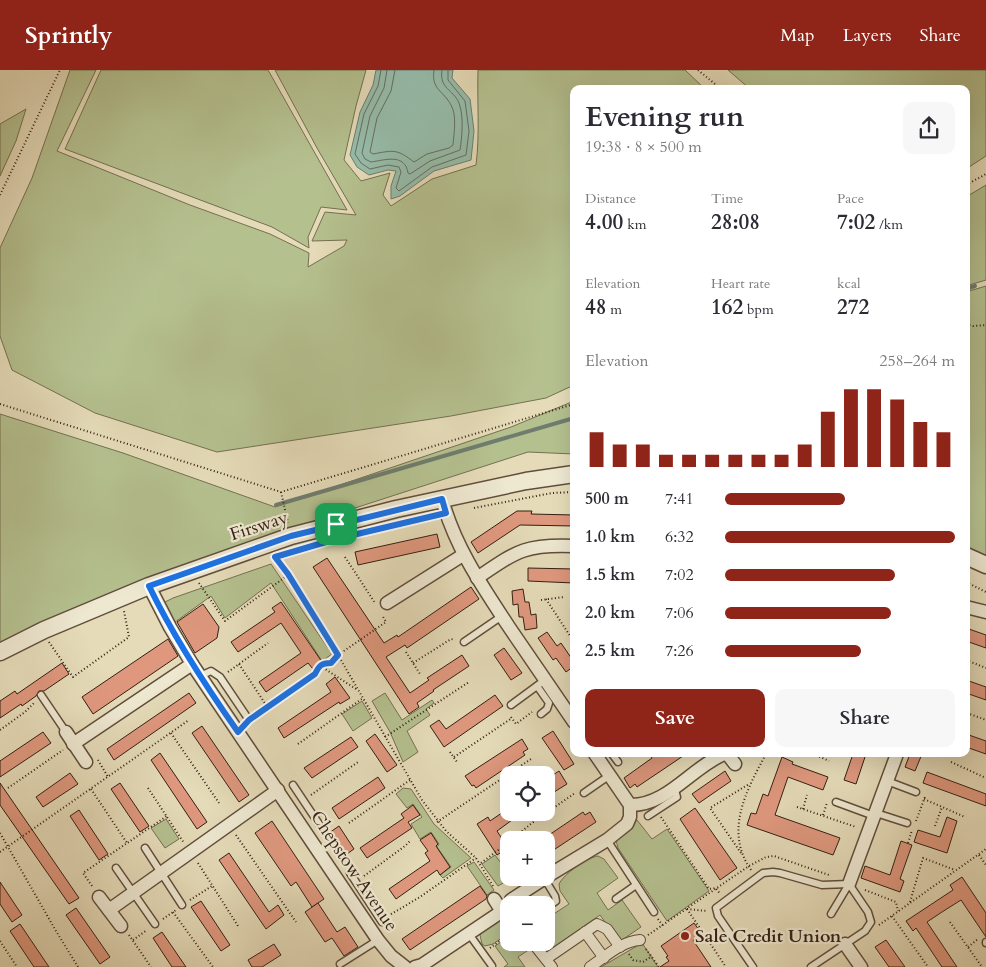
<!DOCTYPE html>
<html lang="en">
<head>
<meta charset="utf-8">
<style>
	:root { --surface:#fff; --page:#f7f7f7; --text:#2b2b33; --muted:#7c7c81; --accent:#8f2418 }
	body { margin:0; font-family:Cardo,serif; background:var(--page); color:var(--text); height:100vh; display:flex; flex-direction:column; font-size:19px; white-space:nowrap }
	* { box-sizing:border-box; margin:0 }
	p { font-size:16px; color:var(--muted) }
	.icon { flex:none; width:28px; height:28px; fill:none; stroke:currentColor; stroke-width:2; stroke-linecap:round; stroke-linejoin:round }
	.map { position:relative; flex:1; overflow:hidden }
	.panel { position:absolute; left:570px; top:15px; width:400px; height:672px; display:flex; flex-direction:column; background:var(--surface); border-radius:10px; box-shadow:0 5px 20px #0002 }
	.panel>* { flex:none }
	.controls { position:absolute; left:500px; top:696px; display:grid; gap:10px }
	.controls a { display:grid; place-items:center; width:55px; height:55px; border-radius:10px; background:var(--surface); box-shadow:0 5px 20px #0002; font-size:25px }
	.pin { position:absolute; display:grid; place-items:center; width:42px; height:42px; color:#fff; margin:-21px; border-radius:10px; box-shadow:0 2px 8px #0006 }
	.round { display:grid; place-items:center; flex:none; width:52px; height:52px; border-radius:10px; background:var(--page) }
	.overview { display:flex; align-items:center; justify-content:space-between; height:85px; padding:0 15px }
	h1 { font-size:28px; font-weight:800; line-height:38px }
	.figures { display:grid; grid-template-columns:repeat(3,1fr); gap:8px; height:85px; padding:5px 15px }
	.figures div { display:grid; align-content:center }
	.figures b { font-size:21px; font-weight:800 }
	.figures small { font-size:14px; font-weight:400 }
	.figures p { font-size:14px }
	.chart { height:140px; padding:10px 15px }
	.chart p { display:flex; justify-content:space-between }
	.chart svg { width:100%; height:90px; margin-top:5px; stroke:var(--accent); stroke-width:6 }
	.primary-button { display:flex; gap:10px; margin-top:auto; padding:10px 15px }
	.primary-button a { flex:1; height:58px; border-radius:10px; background:var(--accent); color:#fff; font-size:20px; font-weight:800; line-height:58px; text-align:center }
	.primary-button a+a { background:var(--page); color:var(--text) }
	ul { padding:0 15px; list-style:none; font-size:16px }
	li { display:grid; grid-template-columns:80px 60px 1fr; align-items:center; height:38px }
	li i { height:12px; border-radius:6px; background:var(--accent) }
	header { display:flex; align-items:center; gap:30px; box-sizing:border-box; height:70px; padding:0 25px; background:var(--accent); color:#fff }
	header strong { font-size:24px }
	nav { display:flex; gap:28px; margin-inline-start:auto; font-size:18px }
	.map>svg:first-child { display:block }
	.green { fill:#b5c08f; stroke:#747051 }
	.water { fill:#96bcaa; stroke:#6f7d6e }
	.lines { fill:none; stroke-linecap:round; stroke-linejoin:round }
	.shore { stroke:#656e5e; stroke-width:1 }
	.stream { stroke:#6f7d6e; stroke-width:4 }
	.building { fill:#df987e; stroke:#341f13 }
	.service-casing { stroke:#604e3c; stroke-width:9 }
	.pedestrian-casing { stroke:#604e3c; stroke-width:12 }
	.minor-casing { stroke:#604e3c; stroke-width:15 }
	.tertiary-casing { stroke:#604e3c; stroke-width:19 }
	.path { stroke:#341f13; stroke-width:2; stroke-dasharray:1 2.5; stroke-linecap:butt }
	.service { stroke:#eee8d1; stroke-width:6 }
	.pedestrian { stroke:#eee8d1; stroke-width:10 }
	.minor { stroke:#eee8d1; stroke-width:12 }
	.tertiary { stroke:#eee8d1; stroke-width:16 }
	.route-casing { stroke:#fff; stroke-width:10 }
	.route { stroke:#1a73e8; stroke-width:6 }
	.poi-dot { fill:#8f2418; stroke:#eee8d1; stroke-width:2 }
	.labels { text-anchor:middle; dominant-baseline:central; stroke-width:4.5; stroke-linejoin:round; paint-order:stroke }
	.street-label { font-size:18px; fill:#341f13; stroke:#eee8d1 }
	.poi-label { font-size:18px; font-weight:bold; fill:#341f13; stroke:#eee8d1; text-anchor:start }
</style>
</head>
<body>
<header>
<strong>Sprintly</strong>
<nav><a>Map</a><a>Layers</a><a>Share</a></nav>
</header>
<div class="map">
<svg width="986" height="897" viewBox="0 0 986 897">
	<rect width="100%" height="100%" fill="#e5dbb8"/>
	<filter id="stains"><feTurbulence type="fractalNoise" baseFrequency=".004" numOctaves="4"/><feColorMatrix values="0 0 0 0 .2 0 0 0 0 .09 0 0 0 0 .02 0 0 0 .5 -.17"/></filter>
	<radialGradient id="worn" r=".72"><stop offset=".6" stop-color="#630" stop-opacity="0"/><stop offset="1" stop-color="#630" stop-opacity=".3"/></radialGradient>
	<g class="green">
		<path d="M70 0H96L57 81 190 135 270 164 309 183 308 197 344 176 347 170 312 171 325 142 356 145 317 78 275 0H366L356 36 344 90 361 111 390 103 383 125 391 136 432 109 476 95C480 64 477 32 478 0H685L705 19H574V315L546 328 451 346 217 382 95 343 12 300 0 266V178L32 108Z"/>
		<polygon points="101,0 268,0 347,140 321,137 308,167 309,178 272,157 65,79"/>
		<polygon points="728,0 986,0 986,86 966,99 966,19 750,19"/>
		<polygon points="26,39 16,71 0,106 0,54"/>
		<polygon points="986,115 986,210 966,216 966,127"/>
		<polygon points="986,216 986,488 966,480 966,222"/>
		<polygon points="574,331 574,384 528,382 287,460 0,575 0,344 123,383 275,437 511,357"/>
		<polygon points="271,494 332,584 322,591 271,513 225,548 211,526 171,555 163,535 165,532 173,528"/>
		<polygon points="385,623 402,650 432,630 434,633 426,639 430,645 407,661 418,682 403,692 390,662 372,631"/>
		<polygon points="362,631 372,648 353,661 342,644"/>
		<polygon points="403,718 411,719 434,754 471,788 443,808 440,805 451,797 437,777 439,774 431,762 420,769 411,754 422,747 413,734 407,738 396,724"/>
		<polygon points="166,749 179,769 165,778 151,758"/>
		<polygon points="637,750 652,769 667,759 709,821 667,851 618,778 616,770 629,755"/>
		<polygon points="495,785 509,804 509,808 512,808 498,816 482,794"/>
		<path d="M598 786 604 789 618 808 597 823 608 840 622 830 641 857 619 872 600 845 554 877 548 869 546 870V849L569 834 560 821 559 814C564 804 586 788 598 786Z"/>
		<polygon points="474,792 494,820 487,825 467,796"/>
		<polygon points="507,844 509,847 509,863 493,874 485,876 482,874 480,865 483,861"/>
		<polygon points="509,867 509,872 526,873 530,879 518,887 525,897 504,897 508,894 495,876"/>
		<polygon points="642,873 658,897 601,897"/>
	</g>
	<polygon class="water" points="376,0 453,0 452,8 470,29 474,61 471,90 434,101 400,126 391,129 391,116 396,101 388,100 369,105 357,97 350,85 360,42 373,15"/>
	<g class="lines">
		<g class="shore">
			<polyline points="381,0 378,16 364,44 355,84 361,93 370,99 388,95 399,97 401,102 396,118 399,121 432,97 466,85 469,61 465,31 448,10 448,0"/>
			<path d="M387 0 384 18 370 46 362 83 365 89 371 92C385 90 405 83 408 103L410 104 430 91 460 80C462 67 464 46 459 33 453 19 439 19 442 0"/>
			<path d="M395 0 391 21 377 48 370 82 373 84C394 80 397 79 414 92L427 84 449 78 453 75C454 63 457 45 451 35 443 20 431 20 434 0"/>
		</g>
		<g class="stream">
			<polyline points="966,219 975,216"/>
			<polyline points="276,435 574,348"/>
		</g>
	</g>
	<g class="building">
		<polygon points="517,441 532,441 531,444 574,445 574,456 520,455 478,483 471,472"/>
		<polygon points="437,464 440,477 358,495 355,482"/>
		<polygon points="327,488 384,573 397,565 398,567 471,517 479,529 407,578 405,575 386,587 410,623 429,610 427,608 462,585 469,596 433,620 434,621 417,633 419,637 409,644 313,497"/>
		<polygon points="528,498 574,499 574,513 528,511"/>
		<polygon points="523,519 525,532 529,532 531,545 536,544 537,558 525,560 523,547 519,547 518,534 513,535 512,521"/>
		<polygon points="281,532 322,592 313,599 308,593 266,622 259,612 301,583 281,553 238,582 231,572 275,542 272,538"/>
		<polygon points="203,534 219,557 217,568 195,583 177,552"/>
		<polygon points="966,558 986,565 986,578 966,571"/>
		<polygon points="547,562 557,576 561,573 574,592 574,596 566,602 556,588 553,590 538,568"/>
		<polygon points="168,569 178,586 93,644 82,627"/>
		<polygon points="504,578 522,603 511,610 494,585"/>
		<polygon points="62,593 69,604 44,621 39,621 36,626 22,636 21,634 0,648 0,631 15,621 17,624"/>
		<polygon points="335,607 350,628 340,634 339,632 284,668 278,658 331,622 326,614"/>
		<polygon points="966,610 986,617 986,630 966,623"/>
		<polygon points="189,623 196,633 114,690 107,679"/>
		<polygon points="495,625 503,636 444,677 430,656 439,650 446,659"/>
		<polygon points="202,656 249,725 239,732 192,663"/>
		<polygon points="553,661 574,694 564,700 542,668"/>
		<polygon points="43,662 51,673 0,707 0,691"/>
		<polygon points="375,664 397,695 387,702 366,671"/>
		<polygon points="966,664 986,671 986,684 966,677"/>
		<polygon points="351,667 358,677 312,708 304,698"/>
		<polygon points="522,669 528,679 523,682 525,685 476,718 474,715 472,716 465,706"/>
		<polygon points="160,683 207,752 197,759 151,690"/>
		<polygon points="649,684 686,684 637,717 635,714 630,718 624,708 652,688"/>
		<polygon points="853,684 866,684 856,714 844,710"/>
		<polygon points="910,684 922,684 915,701 905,697"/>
		<polygon points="782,687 793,692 792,694 828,707 823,720 788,707 775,745 840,768 833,785 747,755 751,743 756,744 763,724 768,726"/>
		<polygon points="559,701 567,714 546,727 546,713 552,710 550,707"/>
		<polygon points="725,701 731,711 699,733 692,724"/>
		<polygon points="927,702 986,724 986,736 923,713"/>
		<polygon points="70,703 78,714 43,737 36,727"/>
		<polygon points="378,707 385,718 339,749 332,738"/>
		<polygon points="0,713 79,828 69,834 0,735"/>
		<polygon points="120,713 149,756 140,762 111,719"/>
		<polygon points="413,735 420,745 408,752 412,758 367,788 360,778 404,748 401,744"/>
		<polygon points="509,738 509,742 523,742 497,761 508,778 497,785 477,754 488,747 490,751"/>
		<polygon points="695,738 737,798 720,810 680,749"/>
		<polygon points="79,740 108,784 99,790 70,746"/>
		<polygon points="583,742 585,745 590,742 596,752 546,785 546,767"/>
		<polygon points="947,747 957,751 947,783 914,772 918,760 940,767"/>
		<polygon points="272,751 324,829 312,837 296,812 291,816 255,763"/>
		<polygon points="339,756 354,779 344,786 329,763"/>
		<polygon points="431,763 438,774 436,776 450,797 440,805 437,800 396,829 389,819 430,791 425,783 428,781 420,770"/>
		<polygon points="901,771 912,775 900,809 904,811 900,822 861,808 865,796 890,805"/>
		<polygon points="229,783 269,842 278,835 284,845 266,859 219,790"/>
		<polygon points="962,807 986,843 986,867 961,830 942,842 927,852 957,897 942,897 916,858 913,861 906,851 953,820 950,815"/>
		<polygon points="0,812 22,845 12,852 0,834"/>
		<polygon points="480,816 487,826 486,829 410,880 402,869"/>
		<polygon points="201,831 230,875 221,881 191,837"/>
		<polygon points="318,833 337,862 345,857 358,877 344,886 332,868 325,872 305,842"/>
		<polygon points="76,838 110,887 100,894 66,845"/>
		<polygon points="694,853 702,864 693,870 711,897 660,897 669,891 666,887 668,886 661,876"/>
		<polygon points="20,854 49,897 34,897 10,861"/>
		<polygon points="162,862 186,897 172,897 153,868"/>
		<polygon points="886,870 905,897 889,897 875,877"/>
		<polygon points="274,874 281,885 262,897 252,897 248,890"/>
	</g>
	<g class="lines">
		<defs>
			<g id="service">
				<polyline points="464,572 502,546"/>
				<polyline points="200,606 211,601 220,607 249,650 238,662"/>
				<polyline points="537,616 549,633 547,639 541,644"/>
				<polyline points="41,625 66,662"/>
				<polyline points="511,635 545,610"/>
				<polyline points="612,684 618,692"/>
				<polyline points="887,711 916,722"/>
				<polyline points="293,715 321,757"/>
				<polyline points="584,723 610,705"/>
				<polyline points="836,732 874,746"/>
				<polyline points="876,743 907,753"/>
				<polyline points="648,746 677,727 674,717"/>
				<polyline points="607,770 654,842"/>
				<polyline points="145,778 182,835"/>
				<polyline points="116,798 155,854"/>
				<polyline points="350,803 382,852"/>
				<polyline points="544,808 555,826 556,831 546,838"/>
				<polyline points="616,829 636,815"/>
				<polyline points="831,844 849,814"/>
				<polyline points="469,864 492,896"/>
				<polyline points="986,872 986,873"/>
				<polyline points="340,894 378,870"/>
				<polyline points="753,897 718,846 716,838 763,803 773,802 780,803 822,815 849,814 868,842 871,852 865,861 811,897"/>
			</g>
			<g id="pedestrian">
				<polyline points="508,838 509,839"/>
				<polyline points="585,862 604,888"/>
				<polyline points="532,872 552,897"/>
				<polyline points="546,889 597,854 607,859 620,877"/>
				<path d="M590 897C605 887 622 871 640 870"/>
			</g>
			<g id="minor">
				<path d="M442 429C455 477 482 516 509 557 531 589 552 620 574 652"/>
				<path d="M477 508C517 481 525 474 574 476"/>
				<polyline points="149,516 170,557 192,594 378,870 391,886 405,897"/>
				<polyline points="387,533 463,485"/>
				<polyline points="966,537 986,542"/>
				<polyline points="66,662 86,692"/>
				<polyline points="73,674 192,594"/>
				<path d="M630 735C667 736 692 697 724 684L728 685 735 694"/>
				<polyline points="546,807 607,770 627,754 630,747 630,735 595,684"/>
				<polyline points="849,814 897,684"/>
				<polyline points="99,827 121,856"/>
				<polyline points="511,830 545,808"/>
				<polyline points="109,840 278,720"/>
				<polyline points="845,874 861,897"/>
				<polyline points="415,897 422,895 498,844 501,840 494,829"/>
			</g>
			<g id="tertiary">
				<polyline points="966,486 986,495"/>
				<polyline points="0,582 44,560 149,516 291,466 396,439 526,411 574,404"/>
			</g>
		</defs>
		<use href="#service" class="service-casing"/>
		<use href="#pedestrian" class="pedestrian-casing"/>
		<use href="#minor" class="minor-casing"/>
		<use href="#tertiary" class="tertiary-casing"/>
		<g class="path">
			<polyline points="698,0 721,19"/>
			<polyline points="966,115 986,104"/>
			<polyline points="0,125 60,0"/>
			<polyline points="966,254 973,256 986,255"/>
			<polyline points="0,334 281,422 574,334"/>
			<polyline points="281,422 288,453"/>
			<polyline points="474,438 552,423 574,422"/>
			<polyline points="275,487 288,505 338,585 422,730 446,761 476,788 493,816"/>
			<polyline points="345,487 375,533"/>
			<polyline points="966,512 986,522"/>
			<polyline points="199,513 225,551 288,505"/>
			<polyline points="546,529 574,572"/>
			<polyline points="541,530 564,527"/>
			<polyline points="49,572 73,607 129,567 124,541"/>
			<polyline points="406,582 420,604"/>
			<polyline points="966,590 986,598"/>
			<polyline points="413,593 451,569 455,570"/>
			<polyline points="239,594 268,638"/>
			<polyline points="228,602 268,573"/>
			<polyline points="356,619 325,599 338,585 386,552 382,545"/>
			<polyline points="966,638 968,639 966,645"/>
			<polyline points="967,643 986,650"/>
			<path d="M257 645 315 604C319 596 321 593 331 593"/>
			<polyline points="511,647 516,654 532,642"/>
			<polyline points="0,660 25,642 35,632"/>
			<polyline points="171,663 219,733"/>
			<polyline points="385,667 469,612"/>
			<polyline points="298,674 363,628"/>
			<polyline points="450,682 457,692"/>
			<polyline points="802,684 818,686 829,691"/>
			<polyline points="454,687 512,648"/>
			<polyline points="98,690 108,707"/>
			<polyline points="951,692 986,708"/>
			<polyline points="8,718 63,680"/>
			<polyline points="148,718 184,773"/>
			<polyline points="91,719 127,773"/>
			<polyline points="311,725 358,692"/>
			<polyline points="924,729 965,747"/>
			<polyline points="797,737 856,757"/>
			<polyline points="803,739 807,725"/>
			<polyline points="823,745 827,733"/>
			<polyline points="661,747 709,819 716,818 720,824"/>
			<polyline points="916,751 925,727"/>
			<polyline points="437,752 531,689"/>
			<polyline points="349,753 410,710"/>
			<polyline points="935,756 942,737"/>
			<polyline points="0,763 56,861 78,897"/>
			<polyline points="236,765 296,852"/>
			<polyline points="511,770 532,753 575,723"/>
			<polyline points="908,773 912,760"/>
			<polyline points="0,782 189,650"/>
			<polyline points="741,783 710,738 749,714"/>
			<polyline points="979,785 986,795"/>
			<polyline points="198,793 238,856"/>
			<polyline points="481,793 509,772"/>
			<path d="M751 800C724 761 746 721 766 684"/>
			<polyline points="364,806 405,776 411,770"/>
			<polyline points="92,816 83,803 167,746"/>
			<polyline points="865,820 896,832 898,841"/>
			<polyline points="190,830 212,816"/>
			<polyline points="910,832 923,788 955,800"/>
			<polyline points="687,839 726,897"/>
			<polyline points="687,839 707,841"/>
			<polyline points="173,842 213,897"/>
			<polyline points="388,846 420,827 476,788"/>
			<polyline points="892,846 928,897"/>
			<polyline points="163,849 176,840"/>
			<polyline points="658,849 663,856"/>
			<polyline points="950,852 982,897"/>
			<polyline points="879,855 986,779"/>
			<polyline points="129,865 151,897"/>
			<polyline points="648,865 749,796 766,787 774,786 829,805"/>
			<polyline points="133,870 147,860"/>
			<polyline points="0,871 17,897"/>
			<polyline points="968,877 978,869"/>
			<polyline points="490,878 509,864"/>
			<polyline points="646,879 659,897"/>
			<polyline points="629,884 633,890 643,892 652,886"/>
		</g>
		<use href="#service" class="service"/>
		<use href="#pedestrian" class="pedestrian"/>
		<use href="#minor" class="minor"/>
		<use href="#tertiary" class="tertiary"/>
	</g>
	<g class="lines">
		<defs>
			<path id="route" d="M442 429 446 443 336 469 275 487 288 504 338 585 331 593C321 593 319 596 315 604L249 650 238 662C205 615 174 568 149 516L291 466Z"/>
		</defs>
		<use href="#route" class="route-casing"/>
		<use href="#route" class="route"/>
	</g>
	<circle class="poi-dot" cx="685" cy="866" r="5"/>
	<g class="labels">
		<g class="street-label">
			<text transform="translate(259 456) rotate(-18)">Firsway</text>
			<text transform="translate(354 801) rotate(56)">Chepstow Avenue</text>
		</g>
		<g class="poi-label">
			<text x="695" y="866">Sale Credit Union</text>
		</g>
	</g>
	<rect width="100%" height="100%" filter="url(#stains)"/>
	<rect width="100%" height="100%" fill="url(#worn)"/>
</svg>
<div class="controls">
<a><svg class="icon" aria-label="locate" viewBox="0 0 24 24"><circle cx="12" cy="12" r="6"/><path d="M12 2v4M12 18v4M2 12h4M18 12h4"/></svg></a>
<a>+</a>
<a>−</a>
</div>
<div class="pin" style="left:336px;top:454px;background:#1e9e55"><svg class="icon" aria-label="arrive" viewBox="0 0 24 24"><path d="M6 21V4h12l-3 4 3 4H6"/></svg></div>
<section class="panel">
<div class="overview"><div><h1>Evening run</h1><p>19:38 · 8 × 500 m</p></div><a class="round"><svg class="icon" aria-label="share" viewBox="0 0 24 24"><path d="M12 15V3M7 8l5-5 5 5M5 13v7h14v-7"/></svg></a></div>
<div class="figures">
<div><p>Distance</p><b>4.00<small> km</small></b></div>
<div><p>Time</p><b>28:08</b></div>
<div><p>Pace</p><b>7:02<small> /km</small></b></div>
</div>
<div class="figures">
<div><p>Elevation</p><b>48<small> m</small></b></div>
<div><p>Heart rate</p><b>162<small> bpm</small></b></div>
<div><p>kcal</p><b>272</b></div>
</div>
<div class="chart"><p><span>Elevation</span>258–264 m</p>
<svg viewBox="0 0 160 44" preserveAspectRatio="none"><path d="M5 44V27M15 44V33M25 44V33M35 44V38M45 44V38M55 44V38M65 44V38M75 44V38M85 44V38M95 44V33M105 44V17M115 44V6M125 44V6M135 44V11M145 44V22M155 44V27"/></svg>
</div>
<ul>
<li><b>500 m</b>7:41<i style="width:52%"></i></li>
<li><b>1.0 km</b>6:32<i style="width:100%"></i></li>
<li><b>1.5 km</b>7:02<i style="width:74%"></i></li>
<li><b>2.0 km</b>7:06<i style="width:72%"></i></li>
<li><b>2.5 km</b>7:26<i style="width:59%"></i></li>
</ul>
<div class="primary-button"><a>Save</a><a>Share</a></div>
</section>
</div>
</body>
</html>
